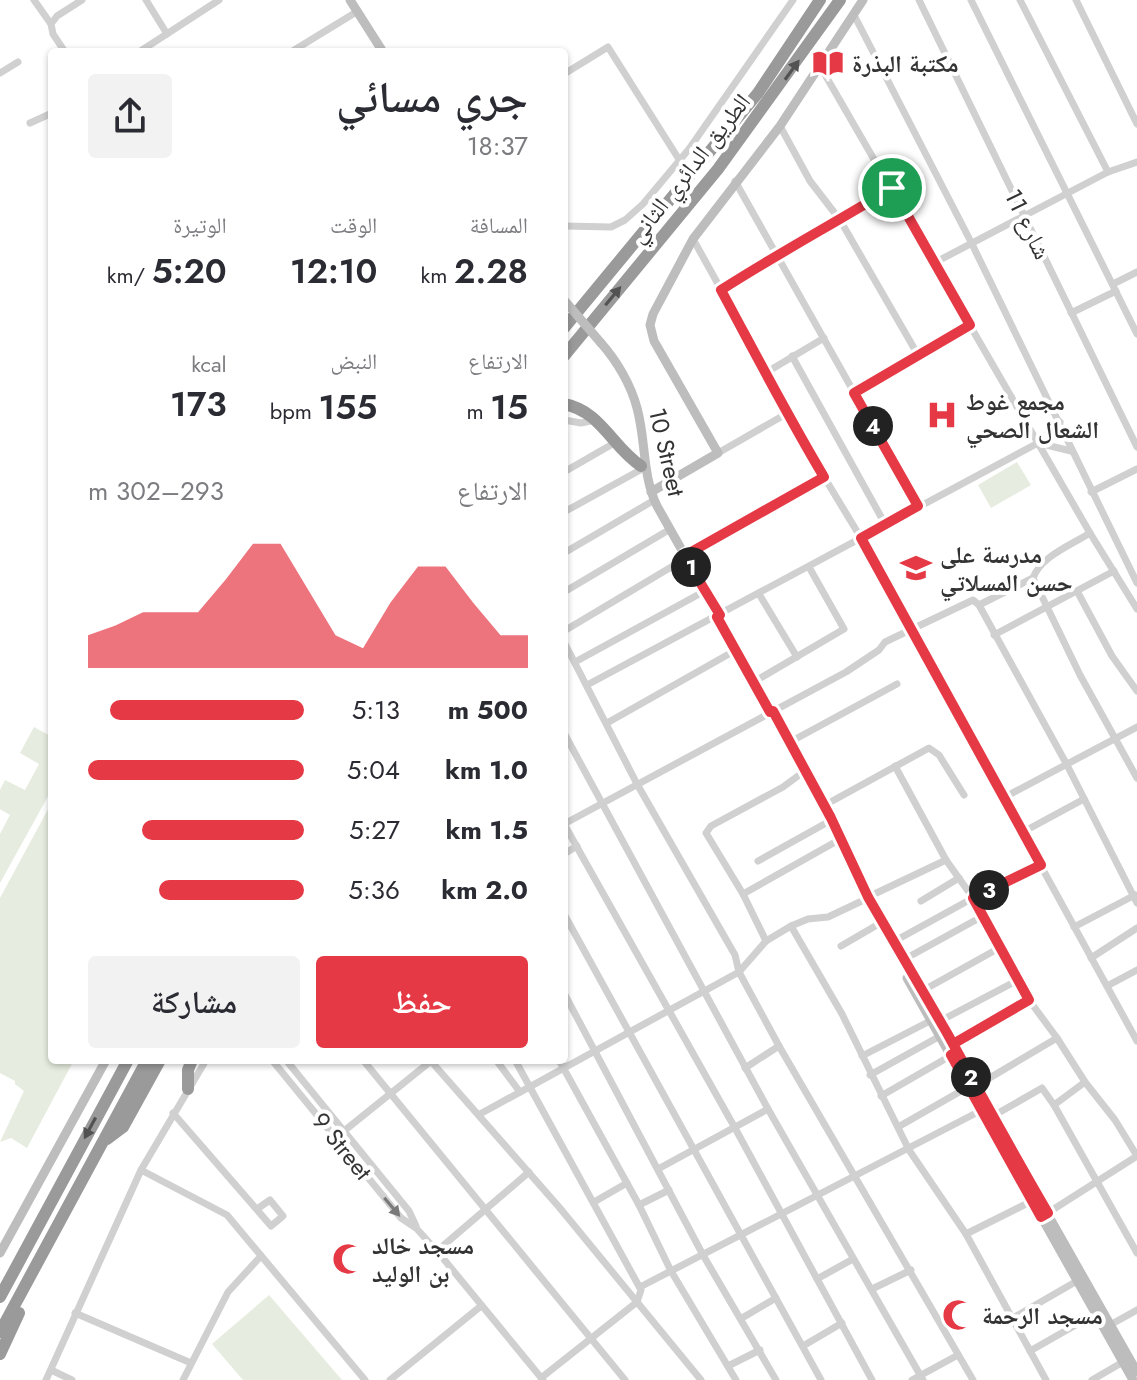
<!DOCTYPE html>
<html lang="ar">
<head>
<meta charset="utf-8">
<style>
	:root { --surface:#fff; --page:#f2f2f3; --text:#2b2b33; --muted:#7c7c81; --accent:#e63946 }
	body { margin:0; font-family:Jost,"Noto Naskh Arabic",sans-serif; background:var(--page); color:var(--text); direction:rtl; height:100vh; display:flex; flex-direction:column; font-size:30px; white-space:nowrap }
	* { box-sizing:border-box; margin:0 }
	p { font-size:26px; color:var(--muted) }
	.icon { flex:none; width:44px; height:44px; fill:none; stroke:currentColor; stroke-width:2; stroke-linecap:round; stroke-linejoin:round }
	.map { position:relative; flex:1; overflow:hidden; direction:ltr }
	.panel { position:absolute; left:48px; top:48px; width:520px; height:1016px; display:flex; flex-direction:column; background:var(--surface); border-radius:8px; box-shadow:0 2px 6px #0004; direction:rtl }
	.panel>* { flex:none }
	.pin { position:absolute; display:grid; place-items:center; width:68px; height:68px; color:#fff; margin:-34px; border:4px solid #fff; border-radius:50%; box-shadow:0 2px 8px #0007 }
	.km { position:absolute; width:40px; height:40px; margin:-20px; border-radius:50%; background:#222; color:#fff; font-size:22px; line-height:40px; text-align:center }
	.round { display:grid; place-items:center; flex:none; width:84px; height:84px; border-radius:8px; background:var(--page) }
	.headline { display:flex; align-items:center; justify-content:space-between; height:136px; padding:0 40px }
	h1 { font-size:44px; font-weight:600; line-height:60px }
	.metrics { display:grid; grid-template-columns:repeat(3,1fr); gap:12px; height:136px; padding:8px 40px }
	.metrics div { display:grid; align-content:center }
	.metrics b { font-size:34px; font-weight:600 }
	.metrics small { font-size:22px; font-weight:400 }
	.metrics p { font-size:22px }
	.chart { height:224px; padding:16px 40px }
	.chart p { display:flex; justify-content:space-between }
	.chart svg { width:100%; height:144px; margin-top:8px; fill:var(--accent); opacity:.7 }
	.button { display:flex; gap:16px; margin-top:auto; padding:16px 40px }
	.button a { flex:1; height:92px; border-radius:8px; background:var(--accent); color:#fff; font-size:32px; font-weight:600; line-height:92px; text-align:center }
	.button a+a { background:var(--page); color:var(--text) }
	ul { padding:0 40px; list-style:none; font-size:26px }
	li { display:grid; grid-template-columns:128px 96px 1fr; align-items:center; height:60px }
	li i { height:20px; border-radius:10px; background:var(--accent) }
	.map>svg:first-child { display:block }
	.green { fill:#e6ecdf }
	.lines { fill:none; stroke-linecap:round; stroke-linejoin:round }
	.street { stroke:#d0d0d0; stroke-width:7 }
	.secondary { stroke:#bdbdbd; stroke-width:9 }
	.highway { stroke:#9a9a9a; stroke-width:12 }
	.secondary-bridge { stroke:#bdbdbd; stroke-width:9 }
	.oneway { fill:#525252 }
	.oneway2 { fill:#7a7a7a }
	.route-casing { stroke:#fff; stroke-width:16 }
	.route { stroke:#e63946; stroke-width:10 }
	.labels { text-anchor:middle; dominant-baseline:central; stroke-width:8; stroke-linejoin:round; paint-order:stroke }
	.poi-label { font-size:24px; font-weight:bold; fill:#333; stroke:#fff; text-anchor:start }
	.street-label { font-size:24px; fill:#333; stroke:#fff }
</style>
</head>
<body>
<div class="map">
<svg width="1137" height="1380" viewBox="0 0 1137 1380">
	<rect width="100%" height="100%" fill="#fff"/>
	<g class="green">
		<polygon points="1017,462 1031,485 991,508 978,485"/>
		<polygon points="34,727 52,737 52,789 0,883 0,834 10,815 0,809 0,790 5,780 25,790 39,764 20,753"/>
		<polygon points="52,802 52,1060 74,1060 27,1148 11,1138 0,1142 24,1091 15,1084 15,1081 0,1073 0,898"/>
		<polygon points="269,1295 342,1380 243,1380 212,1344"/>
	</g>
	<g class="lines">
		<g class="street">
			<polyline points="34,0 51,24"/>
			<polyline points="146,0 167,34"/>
			<polyline points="919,0 1137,447"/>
			<polyline points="971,0 1137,334"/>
			<polyline points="1020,0 1108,172"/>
			<polyline points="1076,0 1137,124"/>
			<polyline points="854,15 971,242 1137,583"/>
			<polyline points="65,52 53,34 51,24 57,16 82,0"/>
			<polyline points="139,52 219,0"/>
			<polyline points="291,52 358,11"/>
			<polyline points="820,66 1090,533 1137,609"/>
			<polyline points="0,73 18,62"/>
			<polyline points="564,74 608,47 680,161"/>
			<polyline points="30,123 52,113"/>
			<polyline points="780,126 810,181 840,220 918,355"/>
			<polyline points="735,181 918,506"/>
			<polyline points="564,226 611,227 625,220 643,204 689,149 793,0"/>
			<polyline points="693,239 767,372 786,414 861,538 1137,1041"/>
			<polyline points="934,263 1108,172 1137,162"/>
			<polyline points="1113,284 1137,272"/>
			<path d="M721 290C777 254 835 223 892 188"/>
			<polyline points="1071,313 1116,291"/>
			<polyline points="792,356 885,524"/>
			<polyline points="767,372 824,338"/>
			<polyline points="854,393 970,325"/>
			<polyline points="564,420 581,423 595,420"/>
			<polyline points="1038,443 1071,451"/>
			<polyline points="718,453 786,414"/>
			<polyline points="564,472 616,442"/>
			<polyline points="1091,492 1137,469"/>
			<polyline points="564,512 642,469"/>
			<polyline points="564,553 651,502"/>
			<polyline points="684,556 824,477"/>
			<polyline points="1033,578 1080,675 1137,778"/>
			<polyline points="1077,591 1112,656 1137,691"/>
			<polyline points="564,592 667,531"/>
			<polyline points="759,594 797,657"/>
			<path d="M979 605 1033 578C1040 557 1071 545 1090 533"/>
			<polyline points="564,631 683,560"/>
			<polyline points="994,635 1114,571"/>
			<polyline points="564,642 637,784 735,955 739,972 779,1046 973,1380"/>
			<polyline points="575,662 703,592"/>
			<polyline points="757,680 844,629 809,567"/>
			<polyline points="587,685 1038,443 1060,422"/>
			<polyline points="607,723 736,650"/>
			<polyline points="564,733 768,1109 923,1380"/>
			<polyline points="790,742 897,684"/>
			<polyline points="895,766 946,860 973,898 1029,1000 1057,1038 1085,1082 1115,1120 1137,1156"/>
			<polyline points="1003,798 1137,727"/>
			<polyline points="825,805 929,748 939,755 964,795"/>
			<polyline points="564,824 846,672 879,650 885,642 973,600 979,605 1067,765 1137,903"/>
			<polyline points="564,824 735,1128 872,1380"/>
			<polyline points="1023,832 1084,799"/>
			<polyline points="564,854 577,846"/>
			<polyline points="758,861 828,822"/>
			<polyline points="743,894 837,841"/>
			<polyline points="868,897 946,860"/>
			<polyline points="921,901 959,878"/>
			<polyline points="564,914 821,1380"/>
			<polyline points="791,926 842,1014 909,1150 966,1234 1046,1380"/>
			<polyline points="1074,927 1135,895"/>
			<polyline points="766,941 743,894 706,833 711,826 783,787 806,770"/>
			<polyline points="893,942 973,898 1041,865"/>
			<polyline points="841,946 877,925"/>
			<polyline points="1091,958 1137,928"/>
			<polyline points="903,960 983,916"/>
			<polyline points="1107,986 1137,970"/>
			<polyline points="922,991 1001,947"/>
			<polyline points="564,993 703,1255 776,1380"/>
			<polyline points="940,1021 1018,980"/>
			<polyline points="953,1044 1029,1000"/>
			<polyline points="862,1056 930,1021"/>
			<polyline points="272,1060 401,1218 416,1228 437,1251 543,1380"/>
			<polyline points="286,1060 409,1211 416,1226"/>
			<polyline points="363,1060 625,1380"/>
			<polyline points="430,1060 559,1207 701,1380"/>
			<polyline points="496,1060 520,1092"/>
			<polyline points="515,1060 641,1290 637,1302 541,1378"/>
			<polyline points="559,1060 639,1205 671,1271 736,1380"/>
			<polyline points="745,1068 779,1046"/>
			<polyline points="870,1075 942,1035"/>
			<polyline points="1085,1082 1054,1105 1137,1253"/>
			<polyline points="976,1086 1057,1038"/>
			<polyline points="881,1096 952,1055"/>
			<polyline points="173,1113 271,1226 283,1216 270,1200 257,1209"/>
			<polyline points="480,1114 739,972 766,941 791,926 808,919 828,917 864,900"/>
			<polyline points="993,1116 1042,1088 1054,1105"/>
			<polyline points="898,1127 968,1087"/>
			<polyline points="339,1135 431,1061"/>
			<polyline points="658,1169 768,1109"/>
			<polyline points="141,1170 227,1215 365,1380"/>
			<polyline points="594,1202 627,1183"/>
			<polyline points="639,1205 669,1190"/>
			<polyline points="1046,1214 1137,1156"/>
			<polyline points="966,1234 1032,1201"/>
			<polyline points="437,1251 529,1172"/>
			<polyline points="817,1279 853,1259"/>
			<polyline points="640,1287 980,1111"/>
			<polyline points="872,1289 911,1270"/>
			<polyline points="75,1313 191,1363"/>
			<polyline points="742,1318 776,1298"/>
			<polyline points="1013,1318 1077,1281"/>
			<polyline points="1110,1325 1137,1310"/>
			<polyline points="803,1346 842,1323"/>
			<polyline points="1030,1351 1095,1314"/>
			<polyline points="728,1366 760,1350"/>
			<polyline points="51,1370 72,1380"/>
			<polyline points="46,1380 141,1170 206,1060"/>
			<polyline points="183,1380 228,1292 261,1256"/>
			<polyline points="390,1380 481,1306"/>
			<polyline points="912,1380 958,1355"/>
			<polyline points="1092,1380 1123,1362"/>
		</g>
		<g class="secondary">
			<polyline points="350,0 383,52"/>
			<path d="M601 343C617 361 631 385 637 408 646 440 642 475 657 506L806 770 868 897 1137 1372"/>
			<polyline points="651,492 718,453 654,341 650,325 653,314 693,239 780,126 863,0"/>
			<polyline points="907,978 1133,1380"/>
			<polyline points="0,1253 106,1060"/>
		</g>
		<g class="highway">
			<polyline points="564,328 758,93 820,0"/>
			<polyline points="564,356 718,169 840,0"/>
			<path d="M564 404C601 411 612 447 641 466"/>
			<polyline points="188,1089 188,1070 192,1060"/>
			<polyline points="107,1139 123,1127 160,1060"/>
			<polyline points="0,1297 128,1060"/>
			<polyline points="0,1332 147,1060"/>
			<polyline points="0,1354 19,1313"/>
		</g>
		<polyline class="secondary-bridge" points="564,300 601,343"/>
	</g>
	<defs><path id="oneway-solid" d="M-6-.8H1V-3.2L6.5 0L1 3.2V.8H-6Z" transform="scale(2)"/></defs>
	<g class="oneway">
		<use href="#oneway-solid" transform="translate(792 70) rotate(-54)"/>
		<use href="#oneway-solid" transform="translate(613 296) rotate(-50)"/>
		<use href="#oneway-solid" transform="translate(90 1128) rotate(118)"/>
	</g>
	<use class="oneway2" href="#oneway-solid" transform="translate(392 1207) rotate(50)"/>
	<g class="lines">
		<defs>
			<path id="route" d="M892 188C835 223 777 254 721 290 755 353 787 415 824 477L684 556 720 615 717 617 770 712 773 711 831 818 868 897 947 1033C980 1093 1013 1153 1048 1213L1041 1217 951 1055 957 1051 953 1044 1029 1000 973 898 1041 865 861 538 918 506 854 393 970 325 892 188"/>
		</defs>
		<use href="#route" class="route-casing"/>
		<use href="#route" class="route"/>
	</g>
	<defs>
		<symbol id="library-bare" viewBox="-9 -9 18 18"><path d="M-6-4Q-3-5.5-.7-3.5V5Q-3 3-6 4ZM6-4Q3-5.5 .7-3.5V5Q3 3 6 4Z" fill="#e63946" stroke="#fff" stroke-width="2.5" paint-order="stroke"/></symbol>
		<symbol id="hospital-bare" viewBox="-9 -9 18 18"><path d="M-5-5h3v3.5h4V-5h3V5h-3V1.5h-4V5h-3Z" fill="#e63946" stroke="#fff" stroke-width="2.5" paint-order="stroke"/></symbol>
		<symbol id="school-bare" viewBox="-9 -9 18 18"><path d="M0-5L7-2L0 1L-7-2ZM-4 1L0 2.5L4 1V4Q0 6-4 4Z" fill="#e63946" stroke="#fff" stroke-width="2.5" paint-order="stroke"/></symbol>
		<symbol id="mosque-bare" viewBox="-9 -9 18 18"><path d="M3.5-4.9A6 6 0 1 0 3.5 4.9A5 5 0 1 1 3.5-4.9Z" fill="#e63946" stroke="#fff" stroke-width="2.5" paint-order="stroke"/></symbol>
	</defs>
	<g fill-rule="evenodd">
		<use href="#library-bare" x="806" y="41" width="44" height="44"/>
		<use href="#hospital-bare" x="920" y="393" width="44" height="44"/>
		<use href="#school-bare" x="894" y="546" width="44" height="44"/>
		<use href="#mosque-bare" x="326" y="1237" width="44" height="44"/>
		<use href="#mosque-bare" x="936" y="1293" width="44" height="44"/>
	</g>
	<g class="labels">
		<g class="poi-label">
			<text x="852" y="63">مكتبة البذرة</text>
			<text x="966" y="401">مجمع غوط<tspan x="966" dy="28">الشعال الصحي</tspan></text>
			<text x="940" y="554">مدرسة على<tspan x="940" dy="28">حسن المسلاتي</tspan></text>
			<text x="372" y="1245">مسجد خالد<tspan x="372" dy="28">بن الوليد</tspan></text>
			<text x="982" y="1315">مسجد الرحمة</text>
		</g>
		<g class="street-label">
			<text transform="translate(689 168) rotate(-52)">الطريق الدائري الثاني</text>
			<text transform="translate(1028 224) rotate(64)">شارع 11</text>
			<text transform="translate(667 452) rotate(77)">10 Street</text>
			<text transform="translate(342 1146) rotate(51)">9 Street</text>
		</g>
	</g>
</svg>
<div class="pin" style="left:892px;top:188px;background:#1e9e55"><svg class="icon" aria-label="arrive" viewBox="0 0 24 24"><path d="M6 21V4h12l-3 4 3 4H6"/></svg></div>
<b class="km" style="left:691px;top:567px">1</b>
<b class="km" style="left:971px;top:1077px">2</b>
<b class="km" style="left:989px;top:890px">3</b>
<b class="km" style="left:873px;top:426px">4</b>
<section class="panel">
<div class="headline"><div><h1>جري مسائي</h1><p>18:37</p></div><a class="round"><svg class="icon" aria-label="share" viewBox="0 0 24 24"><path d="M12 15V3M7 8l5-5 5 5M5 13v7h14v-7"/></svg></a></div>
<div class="metrics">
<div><p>المسافة</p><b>2.28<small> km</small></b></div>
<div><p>الوقت</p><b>12:10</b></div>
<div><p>الوتيرة</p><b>5:20<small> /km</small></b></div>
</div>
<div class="metrics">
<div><p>الارتفاع</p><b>15<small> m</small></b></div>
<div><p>النبض</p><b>155<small> bpm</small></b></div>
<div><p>kcal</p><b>173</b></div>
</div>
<div class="chart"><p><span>الارتفاع</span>293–302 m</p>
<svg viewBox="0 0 160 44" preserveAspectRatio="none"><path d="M0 44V34L10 31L20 27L30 27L40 27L50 17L60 6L70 6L80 20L90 34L100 38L110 24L120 13L130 13L140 24L150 34L160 34V44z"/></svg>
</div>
<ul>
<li><b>500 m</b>5:13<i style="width:90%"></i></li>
<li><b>1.0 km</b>5:04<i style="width:100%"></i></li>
<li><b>1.5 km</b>5:27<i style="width:75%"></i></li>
<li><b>2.0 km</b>5:36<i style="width:67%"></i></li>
</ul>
<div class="button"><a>حفظ</a><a>مشاركة</a></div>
</section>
</div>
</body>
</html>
